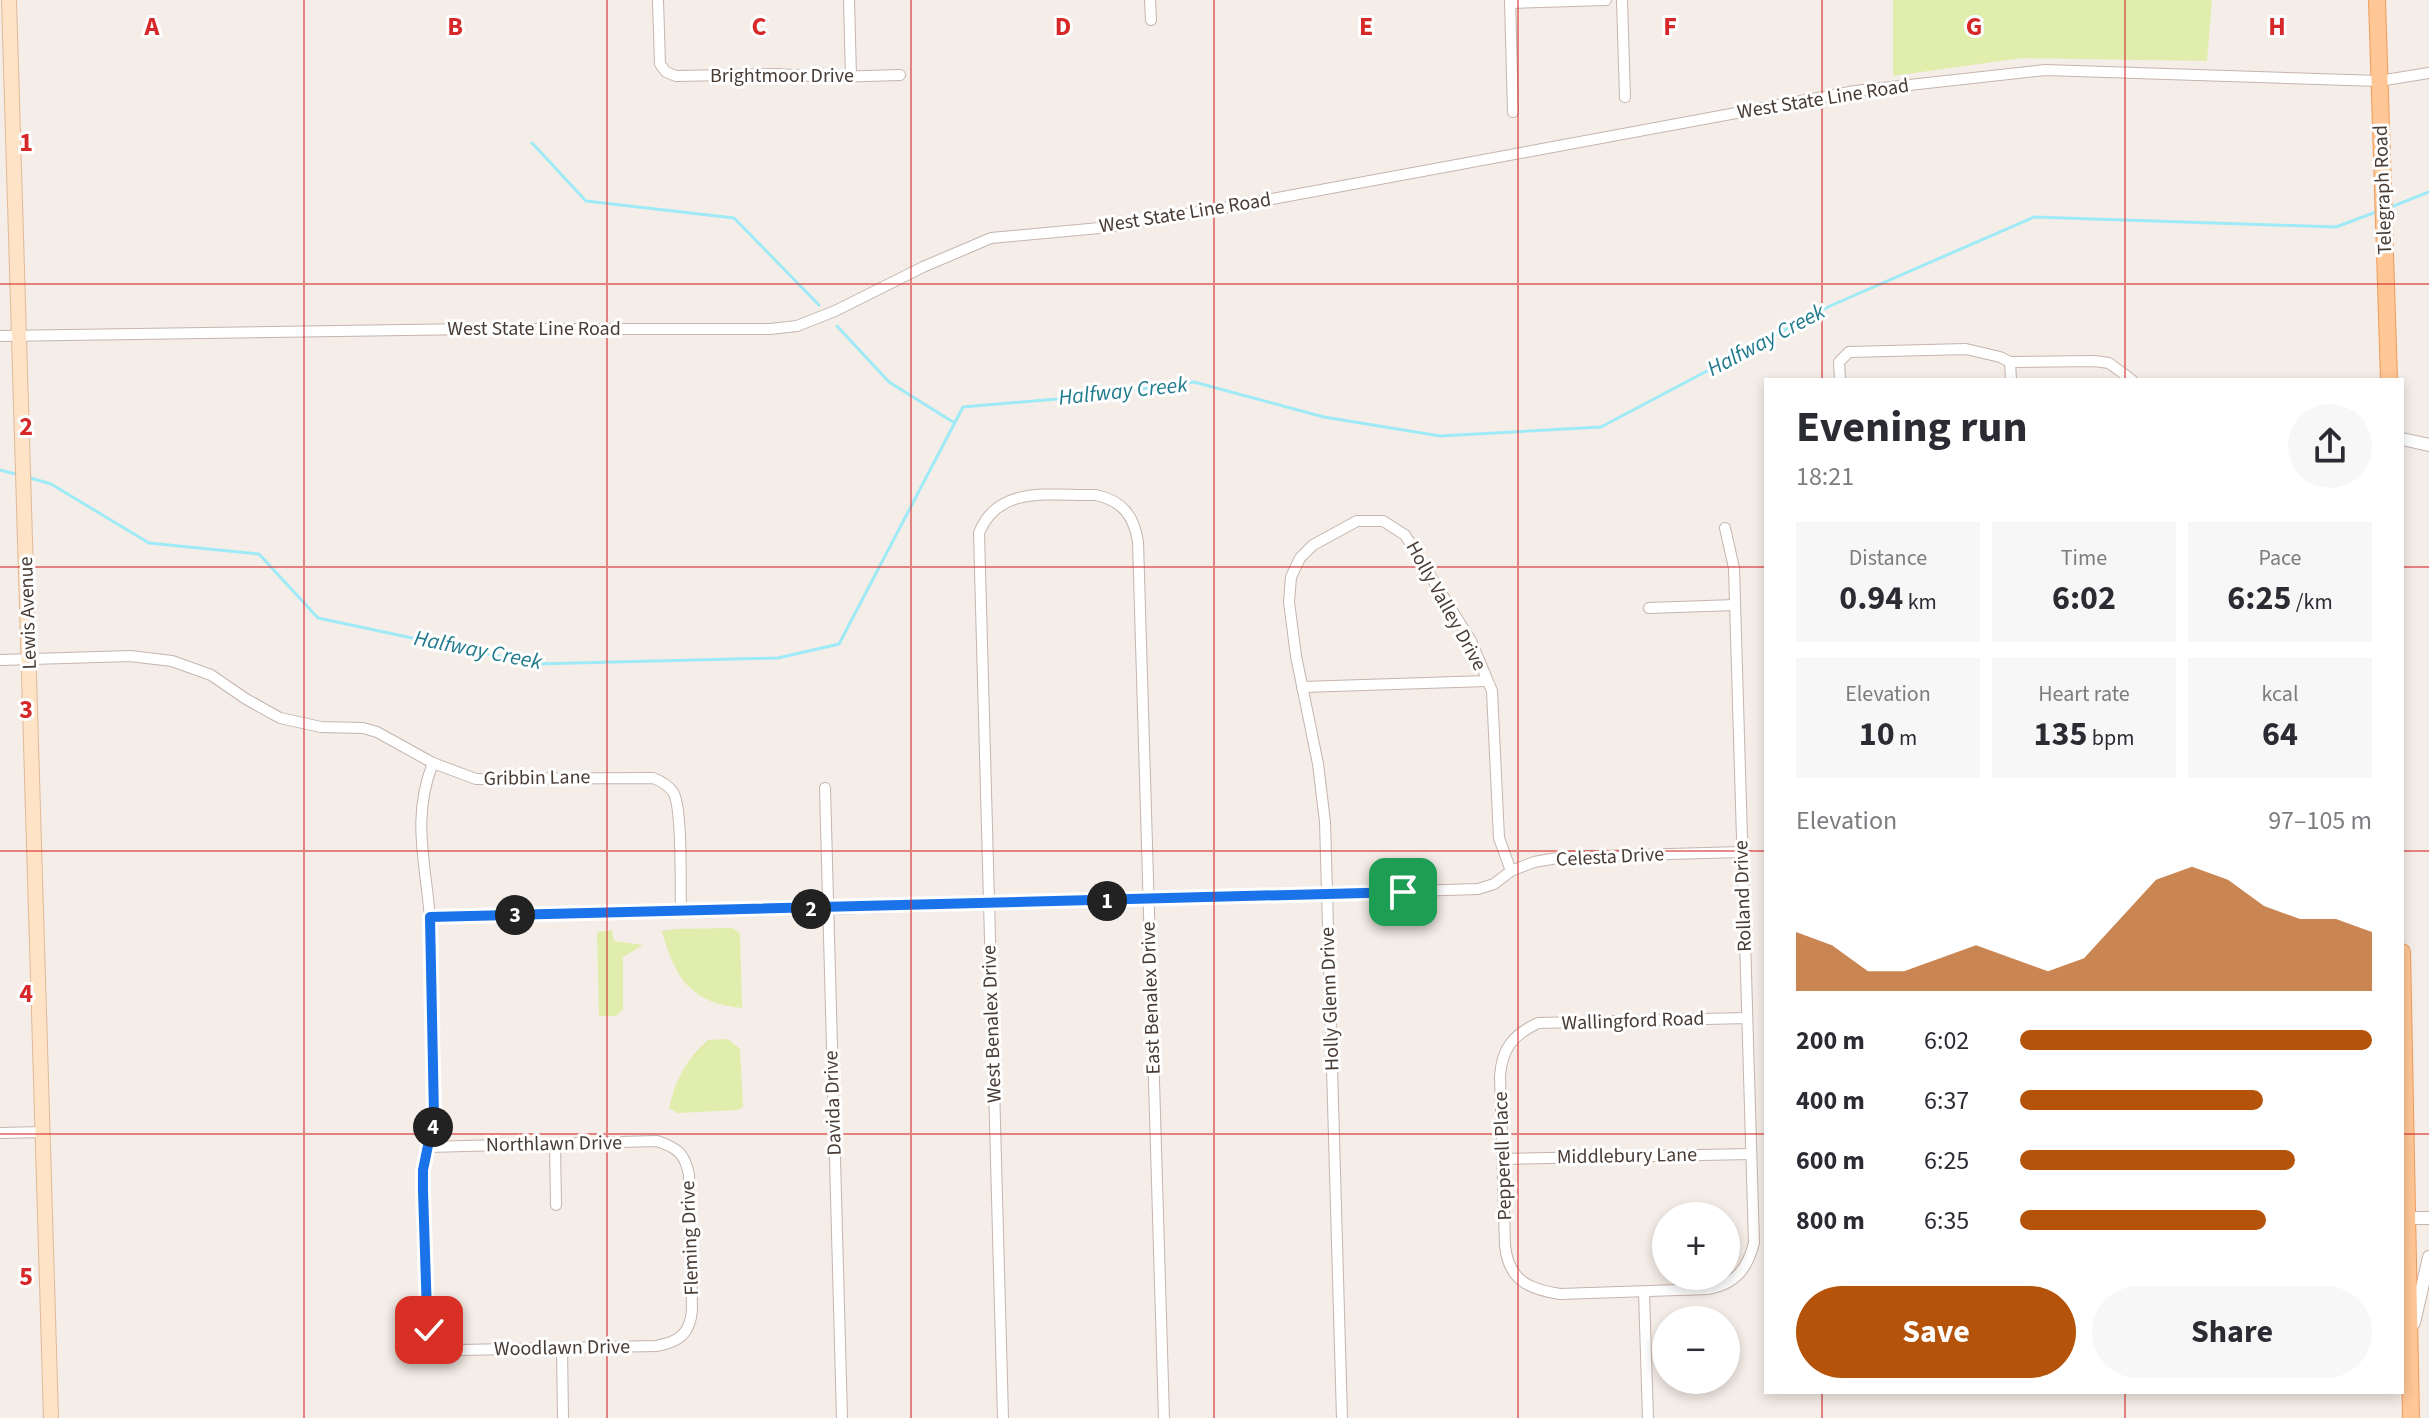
<!DOCTYPE html>
<html lang="en">
<head>
<meta charset="utf-8">
<style>
	:root { --surface:#fff; --page:#f7f7f7; --text:#2b2b33; --muted:#7c7c81; --accent:#b45309 }
	body { margin:0; font-family:"Source Sans 3",sans-serif; background:var(--page); color:var(--text); height:100vh; display:flex; flex-direction:column; font-size:30px; white-space:nowrap }
	* { box-sizing:border-box; margin:0 }
	p { font-size:26px; color:var(--muted) }
	.icon { flex:none; width:44px; height:44px; fill:none; stroke:currentColor; stroke-width:2; stroke-linecap:round; stroke-linejoin:round }
	.map { position:relative; flex:1; overflow:hidden }
	.sheet { position:absolute; left:1764px; top:378px; width:640px; height:1016px; display:flex; flex-direction:column; background:var(--surface); border-radius:0px; box-shadow:0 4px 12px #0003 }
	.sheet>* { flex:none }
	.fabs { position:absolute; left:1652px; top:1202px; display:grid; gap:16px }
	.fabs a { display:grid; place-items:center; width:88px; height:88px; border-radius:50%; background:var(--surface); box-shadow:0 4px 12px #0003; font-size:40px }
	.pin { position:absolute; display:grid; place-items:center; width:68px; height:68px; color:#fff; margin:-34px; border-radius:16px; box-shadow:0 4px 12px #0006 }
	.km { position:absolute; width:40px; height:40px; margin:-20px; border-radius:50%; background:#222; color:#fff; font-size:22px; line-height:40px; text-align:center }
	.round { display:grid; place-items:center; flex:none; width:84px; height:84px; border-radius:42px; background:var(--page) }
	.overview { display:flex; align-items:center; justify-content:space-between; height:136px; padding:0 32px }
	h1 { font-size:44px; font-weight:700; line-height:60px }
	.metrics { display:grid; grid-template-columns:repeat(3,1fr); gap:12px; height:136px; padding:8px 32px }
	.metrics div { display:grid; align-content:center; border-radius:0px; background:var(--page); text-align:center }
	.metrics b { font-size:34px; font-weight:700 }
	.metrics small { font-size:22px; font-weight:400 }
	.metrics p { font-size:22px }
	.chart { height:224px; padding:16px 32px }
	.chart p { display:flex; justify-content:space-between }
	.chart svg { width:100%; height:144px; margin-top:8px; fill:var(--accent); opacity:.7 }
	.cta { display:flex; gap:16px; margin-top:auto; padding:16px 32px }
	.cta a { flex:1; height:92px; border-radius:48px; background:var(--accent); color:#fff; font-size:32px; font-weight:700; line-height:92px; text-align:center }
	.cta a+a { background:var(--page); color:var(--text) }
	ul { padding:0 32px; list-style:none; font-size:26px }
	li { display:grid; grid-template-columns:128px 96px 1fr; align-items:center; height:60px }
	li i { height:20px; border-radius:10px; background:var(--accent) }
	.map>svg:first-child { display:block }
	.green { fill:#e1edac }
	.lines { fill:none; stroke-linecap:round; stroke-linejoin:round }
	.stream { stroke:#9eeaf7; stroke-width:3 }
	.minor-casing { stroke:#c5b5ac; stroke-width:12 }
	.tertiary-casing { stroke:#c5b5ac; stroke-width:14 }
	.secondary-casing { stroke:#e0b997; stroke-width:16 }
	.primary-casing { stroke:#ef9c5b; stroke-width:18 }
	.minor { stroke:#fff; stroke-width:10 }
	.tertiary { stroke:#fff; stroke-width:12 }
	.secondary { stroke:#ffe3c7; stroke-width:14 }
	.primary { stroke:#ffc696; stroke-width:16 }
	.route-casing { stroke:#fff; stroke-width:16 }
	.route { stroke:#1a73e8; stroke-width:10 }
	.grid { fill:none; stroke:#d62828; stroke-width:2; stroke-opacity:0.55 }
	.labels { text-anchor:middle; dominant-baseline:central; stroke-width:6; stroke-linejoin:round; paint-order:stroke }
	.street-label { font-size:20px; fill:#493c35; stroke:#fff }
	.water-label { font-size:22px; font-style:italic; fill:#1e7a8c; stroke:#fff }
	.grid-label { font-size:26px; text-anchor:middle; font-weight:bold; fill:#d62828; stroke:#fff; stroke-width:6; stroke-linejoin:round; paint-order:stroke }
</style>
</head>
<body>
<div class="map">
<svg width="2429" height="1418" viewBox="0 0 2429 1418">
	<rect width="100%" height="100%" fill="#f5ede7"/>
	<g class="green">
		<polygon points="1893,0 2212,0 2207,61 2022,58 1893,76"/>
		<path d="M732 928 740 933 742 1008C691 1003 675 979 662 931L676 929Z"/>
		<polygon points="612,930 614,941 643,945 623,957 623,1010 616,1016 599,1016 597,932"/>
		<path d="M728 1039 740 1049 743 1107 737 1110 677 1113 669 1108C675 1080 687 1058 708 1040Z"/>
	</g>
	<g class="lines">
		<g class="stream">
			<polyline points="532,143 586,201 734,218 819,305"/>
			<polyline points="2391,207 2429,192"/>
			<polyline points="837,326 889,382 953,422"/>
			<polyline points="0,470 19,475"/>
			<polyline points="27,477 51,484 149,543 259,554 318,618 535,664 778,658 839,644 963,407 1081,397 1194,382 1324,417 1440,436 1601,427 1830,306 2034,217 2336,227 2376,212"/>
		</g>
		<defs>
			<g id="minor">
				<polyline points="658,0 660,64 666,72 676,76 775,74 833,77 900,75"/>
				<polyline points="849,0 851,77"/>
				<polyline points="1150,0 1151,20"/>
				<polyline points="1510,0 1513,112"/>
				<polyline points="1622,0 1625,97"/>
				<polyline points="1510,3 1606,0"/>
				<polyline points="0,336 472,329 770,329 797,326 835,311 923,267 991,238 1110,227 1240,205 1855,91 2045,70 2379,81 2429,73"/>
				<polyline points="2010,362 2011,380"/>
				<polyline points="1840,380 1839,362 1849,352 1966,349 2000,357 2010,362 2094,361 2109,363 2132,380"/>
				<path d="M1725 528 1734 568 1754 1243C1747 1270 1735 1284 1708 1289L1560 1294C1529 1289 1509 1281 1505 1246L1500 1076C1502 1048 1513 1035 1538 1023L1747 1018"/>
				<polyline points="1649,608 1735,605"/>
				<path d="M0 660 130 656 172 661 211 675 246 699 280 718 321 727 363 728 377 732 433 763 476 779 653 778C661 781 668 785 673 792 683 807 680 889 681 911"/>
				<polyline points="1302,687 1487,681"/>
				<polyline points="825,788 842,1418"/>
				<polyline points="430,917 827,909 1478,889 1494,884 1511,871 1534,862 1563,857 1741,852"/>
				<polyline points="0,1133 43,1132"/>
				<polyline points="555,1144 556,1205"/>
				<path d="M429 1147 657 1141C678 1148 685 1154 689 1175L692 1310C690 1334 679 1342 656 1346L461 1350C439 1348 430 1336 427 1314 425 1268 420 1220 423 1174 425 1154 434 1135 434 1114 436 1051 433 983 430 919 426 864 411 818 433 763"/>
				<polyline points="1503,1159 1751,1154"/>
				<polyline points="1644,1292 1648,1418"/>
				<polyline points="562,1347 563,1418"/>
				<path d="M1003 1418 979 533C998 484 1052 496 1096 495 1123 501 1134 516 1138 542L1164 1418"/>
				<polyline points="1342,1418 1325,822 1318,764 1296,656 1289,602 1291,577 1300,558 1313,545 1357,521 1383,521 1405,535 1471,641 1492,691 1499,838 1511,871"/>
			</g>
			<g id="tertiary">
				<polyline points="2402,439 2429,445"/>
				<polyline points="2408,1218 2429,1218"/>
				<polyline points="2414,1323 2429,1257"/>
			</g>
			<polyline id="secondary" points="9,0 51,1418"/>
			<g id="primary">
				<polyline points="2377,0 2389,380"/>
				<polyline points="2402,952 2411,1418"/>
			</g>
		</defs>
		<use href="#minor" class="minor-casing"/>
		<use href="#tertiary" class="tertiary-casing"/>
		<use href="#secondary" class="secondary-casing"/>
		<use href="#primary" class="primary-casing"/>
		<use href="#minor" class="minor"/>
		<use href="#tertiary" class="tertiary"/>
		<use href="#secondary" class="secondary"/>
		<use href="#primary" class="primary"/>
	</g>
	<g class="lines">
		<defs>
			<polyline id="route" points="429,1330 427,1314 423,1191 423,1170 434,1116 430,917 1403,892"/>
		</defs>
		<use href="#route" class="route-casing"/>
		<use href="#route" class="route"/>
	</g>
	<path class="grid" d="M304 0V1418M607 0V1418M911 0V1418M1214 0V1418M1518 0V1418M1822 0V380M2125 0V380M0 284H2429M0 567H1766M2402 567H2429M0 851H1766M2402 851H2429M0 1134H1766M2402 1134H2429M1822 1392V1418M2125 1392V1418"/>
	<g class="labels">
		<g class="street-label">
			<text x="782" y="76">Brightmoor Drive</text>
			<text transform="translate(1823 99) rotate(-9)">West State Line Road</text>
			<text transform="translate(2383 190) rotate(-92)">Telegraph Road</text>
			<text transform="translate(1185 213) rotate(-9)">West State Line Road</text>
			<text x="534" y="329">West State Line Road</text>
			<text transform="translate(1446 606) rotate(61)">Holly Valley Drive</text>
			<text transform="translate(28 613) rotate(-92)">Lewis Avenue</text>
			<text transform="translate(537 778) rotate(-1)">Gribbin Lane</text>
			<text transform="translate(1610 857) rotate(-3)">Celesta Drive</text>
			<text transform="translate(1743 896) rotate(-92)">Rolland Drive</text>
			<text transform="translate(1151 998) rotate(-92)">East Benalex Drive</text>
			<text transform="translate(1330 999) rotate(-92)">Holly Glenn Drive</text>
			<text transform="translate(1633 1021) rotate(-2)">Wallingford Road</text>
			<text transform="translate(992 1024) rotate(-92)">West Benalex Drive</text>
			<text transform="translate(833 1103) rotate(-92)">Davida Drive</text>
			<text transform="translate(554 1144) rotate(-1)">Northlawn Drive</text>
			<text transform="translate(1503 1156) rotate(-92)">Pepperell Place</text>
			<text transform="translate(1627 1156) rotate(-1)">Middlebury Lane</text>
			<text transform="translate(690 1238) rotate(-92)">Fleming Drive</text>
			<text transform="translate(562 1348) rotate(-1)">Woodlawn Drive</text>
		</g>
		<g class="water-label">
			<text transform="translate(1766 340) rotate(-28)">Halfway Creek</text>
			<text transform="translate(1123 391) rotate(-6)">Halfway Creek</text>
			<text transform="translate(478 650) rotate(11)">Halfway Creek</text>
		</g>
	</g>
	<g class="grid-label">
		<text x="152" y="35">A</text>
		<text x="455" y="35">B</text>
		<text x="759" y="35">C</text>
		<text x="1063" y="35">D</text>
		<text x="1366" y="35">E</text>
		<text x="1670" y="35">F</text>
		<text x="1974" y="35">G</text>
		<text x="2277" y="35">H</text>
		<text x="26" y="151">1</text>
		<text x="26" y="435">2</text>
		<text x="26" y="718">3</text>
		<text x="26" y="1002">4</text>
		<text x="26" y="1285">5</text>
	</g>
</svg>
<div class="fabs">
<a>+</a>
<a>−</a>
</div>
<div class="pin" style="left:1403px;top:892px;background:#1e9e55"><svg class="icon" aria-label="arrive" viewBox="0 0 24 24"><path d="M6 21V4h12l-3 4 3 4H6"/></svg></div>
<div class="pin" style="left:429px;top:1330px;background:#d93025"><svg class="icon" aria-label="check" viewBox="0 0 24 24"><path d="M5 12l5 5 9-10"/></svg></div>
<b class="km" style="left:1107px;top:901px">1</b>
<b class="km" style="left:811px;top:909px">2</b>
<b class="km" style="left:515px;top:915px">3</b>
<b class="km" style="left:433px;top:1127px">4</b>
<section class="sheet">
<div class="overview"><div><h1>Evening run</h1><p>18:21</p></div><a class="round"><svg class="icon" aria-label="share" viewBox="0 0 24 24"><path d="M12 15V3M7 8l5-5 5 5M5 13v7h14v-7"/></svg></a></div>
<div class="metrics">
<div><p>Distance</p><b>0.94<small> km</small></b></div>
<div><p>Time</p><b>6:02</b></div>
<div><p>Pace</p><b>6:25<small> /km</small></b></div>
</div>
<div class="metrics">
<div><p>Elevation</p><b>10<small> m</small></b></div>
<div><p>Heart rate</p><b>135<small> bpm</small></b></div>
<div><p>kcal</p><b>64</b></div>
</div>
<div class="chart"><p><span>Elevation</span>97–105 m</p>
<svg viewBox="0 0 160 44" preserveAspectRatio="none"><path d="M0 44V26L10 30L20 38L30 38L40 34L50 30L60 34L70 38L80 34L90 22L100 10L110 6L120 10L130 18L140 22L150 22L160 26V44z"/></svg>
</div>
<ul>
<li><b>200 m</b>6:02<i style="width:100%"></i></li>
<li><b>400 m</b>6:37<i style="width:69%"></i></li>
<li><b>600 m</b>6:25<i style="width:78%"></i></li>
<li><b>800 m</b>6:35<i style="width:70%"></i></li>
</ul>
<div class="cta"><a>Save</a><a>Share</a></div>
</section>
</div>
</body>
</html>
